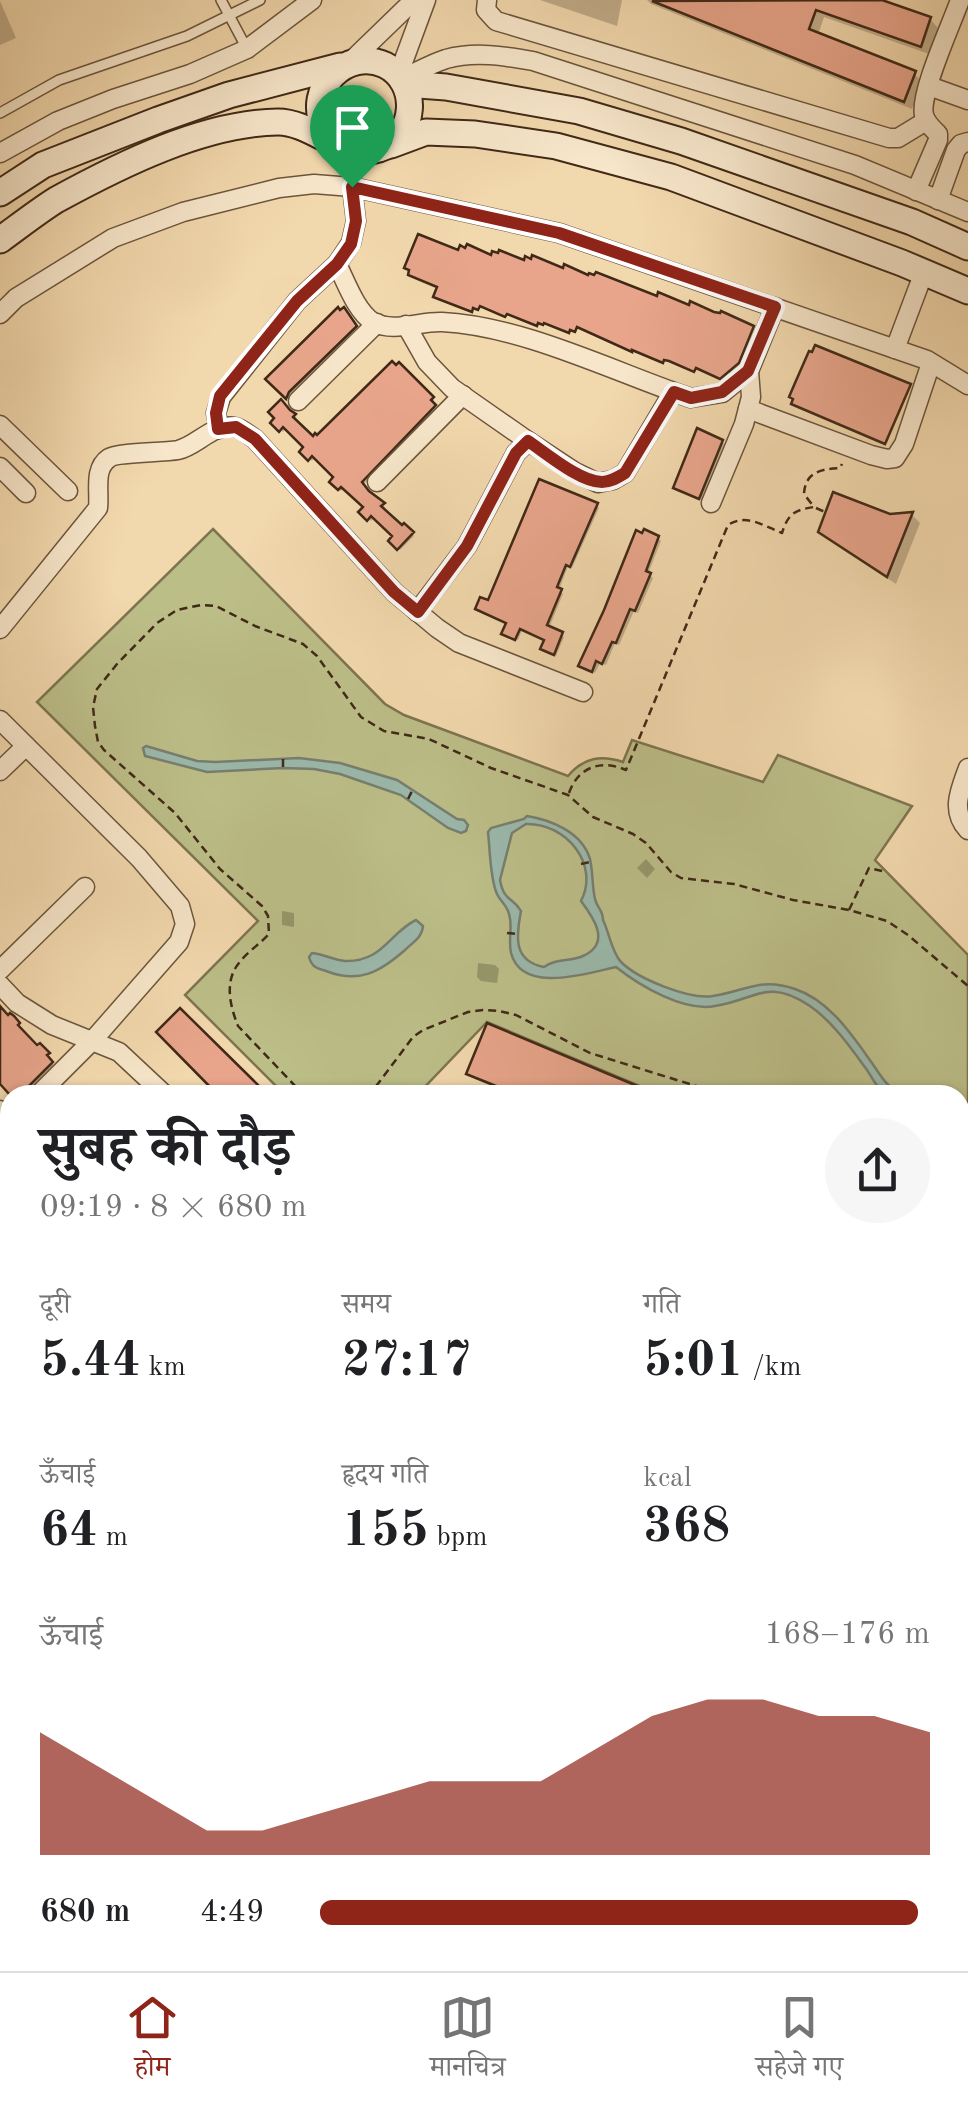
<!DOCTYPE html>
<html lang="hi">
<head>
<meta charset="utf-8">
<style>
	:root { --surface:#fff; --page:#f6f6f6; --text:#202124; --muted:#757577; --line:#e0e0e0; --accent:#8f2418 }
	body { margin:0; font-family:"Old Standard TT","Noto Serif Devanagari",serif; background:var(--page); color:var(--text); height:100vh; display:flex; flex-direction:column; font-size:38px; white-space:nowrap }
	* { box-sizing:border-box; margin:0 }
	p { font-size:32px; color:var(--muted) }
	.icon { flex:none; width:55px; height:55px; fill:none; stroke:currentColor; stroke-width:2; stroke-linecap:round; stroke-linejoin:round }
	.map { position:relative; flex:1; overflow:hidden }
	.panel { position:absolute; left:0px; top:1085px; width:970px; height:888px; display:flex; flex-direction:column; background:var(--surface); border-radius:30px 30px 0 0; box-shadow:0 2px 8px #0004 }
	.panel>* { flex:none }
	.pin { position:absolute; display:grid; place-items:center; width:85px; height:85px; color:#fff; margin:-102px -42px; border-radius:50% 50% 50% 0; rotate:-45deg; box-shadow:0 0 10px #0007 }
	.pin .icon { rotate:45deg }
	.round { display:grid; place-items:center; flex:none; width:105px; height:105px; border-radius:52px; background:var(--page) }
	.head { display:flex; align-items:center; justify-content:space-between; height:170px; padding:0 40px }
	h1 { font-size:55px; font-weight:700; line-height:75px }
	.figures { display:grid; grid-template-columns:repeat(3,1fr); gap:15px; height:170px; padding:10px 40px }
	.figures div { display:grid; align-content:center }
	.figures b { font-size:50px; font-weight:700 }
	.figures small { font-size:28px; font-weight:400 }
	.figures p { font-size:28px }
	.chart { height:280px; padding:20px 40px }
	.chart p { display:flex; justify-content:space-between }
	.chart svg { width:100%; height:180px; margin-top:10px; fill:var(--accent); opacity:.7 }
	ul { padding:0 40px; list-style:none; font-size:32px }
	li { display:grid; grid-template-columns:160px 120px 1fr; align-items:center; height:75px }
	li i { height:25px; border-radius:12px; background:var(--accent) }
	.tabs { display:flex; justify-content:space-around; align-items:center; height:140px; border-top:2px solid var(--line); background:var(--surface); font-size:28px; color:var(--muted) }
	.tabs a { display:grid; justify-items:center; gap:5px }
	.tabs .on { color:var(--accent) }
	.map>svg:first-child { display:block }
	.green { fill:#bcbe88; stroke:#7e7450; stroke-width:2.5 }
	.water { fill:#9bb9ac; stroke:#777f70; stroke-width:2.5; fill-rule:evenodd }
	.shadow { fill:#0003 }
	.building { fill:#e8a58b; stroke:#402917; stroke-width:2.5 }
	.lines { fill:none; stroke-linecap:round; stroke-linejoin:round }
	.lane-casing { stroke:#6c553c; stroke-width:12 }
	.street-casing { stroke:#6c553c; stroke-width:21 }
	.secondary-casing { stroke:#402917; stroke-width:29 }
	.path { stroke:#402917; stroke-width:2.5; stroke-dasharray:8 5; stroke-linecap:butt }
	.lane { stroke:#f7e6ca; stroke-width:9 }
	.street { stroke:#f7e6ca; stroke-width:18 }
	.secondary { stroke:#f7e6ca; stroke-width:25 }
	.route-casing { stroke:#fff; stroke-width:20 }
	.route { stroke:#8f2418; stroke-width:12 }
</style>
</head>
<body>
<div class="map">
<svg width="968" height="1971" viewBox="0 0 968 1971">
	<rect width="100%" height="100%" fill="#f2d8ad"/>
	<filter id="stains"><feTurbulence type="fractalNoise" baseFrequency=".002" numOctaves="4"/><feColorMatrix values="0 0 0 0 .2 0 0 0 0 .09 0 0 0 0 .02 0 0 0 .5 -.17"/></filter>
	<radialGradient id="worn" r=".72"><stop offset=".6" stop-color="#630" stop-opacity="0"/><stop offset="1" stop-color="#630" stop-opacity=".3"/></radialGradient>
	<path class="green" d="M213 529 385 704 404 715 568 776C584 757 601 755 623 762L632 740 763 782 778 755 912 806 875 860 968 955V1322L960 1314V1095H661L487 1022 417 1095H285L185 995 258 921 37 702Z"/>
	<g class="water">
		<polygon points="146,746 197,761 215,762 299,758 340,763 397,780 457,819 464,820 468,825 466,831 461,833 448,828 401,795 340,774 314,769 283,768 207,772 145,756 143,748"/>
		<path d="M527 816C551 820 582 832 590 859 593 872 592 886 595 899 597 908 603 910 603 920 609 932 612 953 621 962 638 979 690 1000 713 996 746 991 760 977 795 989 829 1000 852 1035 872 1063 881 1076 887 1088 903 1095H885C877 1088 873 1079 867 1070 851 1048 833 1022 810 1006 767 977 756 1000 715 1006 684 1012 640 986 616 967 588 973 522 995 511 953 508 940 513 926 509 914 507 905 500 901 497 894 490 879 490 849 488 832L491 828 524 819ZM526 824C566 823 600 864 581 901 593 917 612 943 583 956 570 962 556 958 544 967 513 961 516 937 521 911 513 897 504 902 500 880L512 833Z"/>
		<path d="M416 920 423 926C422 938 413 942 405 950 380 972 359 984 326 971 316 968 312 967 309 957L312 953C324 954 333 960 345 961 383 962 389 933 416 920Z"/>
	</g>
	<g class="shadow">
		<polygon points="540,0 622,0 617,26"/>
		<polygon points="647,0 875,0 930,19 938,28 929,54 824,17 818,35 914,74 923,82 912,109 651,4"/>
		<polygon points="0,1 16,38 0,45"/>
		<polygon points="459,253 525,263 589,278 754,329 739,364 722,378 697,367 695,371 673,361 665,359 664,362 634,350 633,352 579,326 576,331 571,329 570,333 545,322 545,324 540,322 538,325 508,313 506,317 481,306 480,309 475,307 473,311 437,298"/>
		<polygon points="344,311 356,328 288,398 269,379"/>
		<polygon points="399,366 434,401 432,404 436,408 363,485 370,495 385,507 382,510 402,529 404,526 414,536 400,550 391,541 396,536 375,517 371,521 361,512 366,507 345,487 341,491 332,482 337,477 315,457 312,461 302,452 307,447 287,427 283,432 273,423 290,413 297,418 293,421 312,439"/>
		<polygon points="909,386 887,443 795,405"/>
		<polygon points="722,442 724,444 702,500 678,490"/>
		<polygon points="596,505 599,508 572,568 568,566 559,590 563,594 549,628 564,637 556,656 546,651 546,640 522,630 518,640 507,636 508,624 489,603"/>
		<polygon points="912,515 920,523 896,584 829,540 821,531 890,517"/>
		<polygon points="658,538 661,541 648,574 653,578 638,613 634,611 619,645 615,643 606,665 600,663 595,673 584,668"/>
		<polygon points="646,859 655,869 647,878 637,868"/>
		<polygon points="282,911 294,913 294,927 282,925"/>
		<polygon points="478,963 495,965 499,969 497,983 481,981 477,977"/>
		<polygon points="0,1009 22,1028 20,1030 37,1048 43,1050 51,1058 49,1060 55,1067 27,1095 14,1095 0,1076"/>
		<polygon points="469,1073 654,1095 512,1095 475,1079"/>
		<polygon points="960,1317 968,1325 968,1349 960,1357"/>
		<polygon points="960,1435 968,1443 968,1449 960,1457"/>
		<polygon points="293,1962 351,1962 359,1971 289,1971 286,1969"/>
	</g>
	<g class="building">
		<polygon points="882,0 931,17 921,47 816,10 809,29 916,71 904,102 652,1"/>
		<polygon points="418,234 458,250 460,245 465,248 467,244 491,255 492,251 498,253 499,250 524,260 525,256 531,259 532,255 563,268 564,264 588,275 589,273 594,275 596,272 657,296 658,292 689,305 690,301 714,312 720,313 721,311 754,326 739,363 720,379 696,368 694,372 669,361 664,360 663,363 632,350 632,352 577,327 575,332 570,330 569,333 544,323 543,325 538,323 537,326 507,314 505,317 480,306 478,310 473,308 472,312 433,297 437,287 408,275 409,270 404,268"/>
		<polygon points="338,307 340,310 344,307 357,326 289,392 286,399 265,379"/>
		<polygon points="815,345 911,384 885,444 791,404 793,399 789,397 795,383 809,351 812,352"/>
		<polygon points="392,361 396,365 399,362 434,397 431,400 436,405 362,482 369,491 385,503 381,506 402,525 404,523 414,532 397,550 388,541 392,536 371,516 367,521 358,512 363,507 341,487 338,490 329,482 333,477 312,456 308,461 299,452 303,447 283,427 279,432 270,423 274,418 268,412 281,399 290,410 296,414 293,417 313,436 315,433 317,435"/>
		<polygon points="697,428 723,440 699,499 673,488"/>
		<polygon points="539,479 598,503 570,567 566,565 557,587 562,589 547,625 563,632 554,655 540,649 544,640 520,629 515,640 501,634 506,623 475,609 480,597 488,600"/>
		<polygon points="833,492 890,514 913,512 887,577 818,532"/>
		<polygon points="644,529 659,536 646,571 651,573 635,611 630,609 616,643 612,642 602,664 596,661 592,672 578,666 604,610 636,530 642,533"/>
		<polygon points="0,1006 8,1015 10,1013 14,1016 20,1023 18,1025 37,1045 40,1043 50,1053 47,1055 53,1062 20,1095 10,1095 0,1084"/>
		<polygon points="180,1008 253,1080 268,1095 218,1095 156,1032"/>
		<polygon points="487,1023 606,1073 659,1095 517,1095 501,1088 466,1074"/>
	</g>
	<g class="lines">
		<defs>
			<g id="lane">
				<polyline points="221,0 247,49"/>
				<polyline points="0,113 59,80 187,36 260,0"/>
			</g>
			<g id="street">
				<polyline points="487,0 486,10 496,21 889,138 898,138 926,121"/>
				<polyline points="350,62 414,0"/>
				<polyline points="398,76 426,0"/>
				<path d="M402 79C416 72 431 64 446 59 474 51 505 56 533 61L855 165 968 212"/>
				<polyline points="929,86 968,100"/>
				<polyline points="0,153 58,121 113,99 190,74 247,49 312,0"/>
				<path d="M916 191 938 140V134C932 128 926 123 924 115 919 94 952 23 960 0"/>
				<polyline points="938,200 956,150 961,144 968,142"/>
				<path d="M337 264C346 282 356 311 373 322 393 333 420 321 442 322 523 326 614 372 691 398L722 393 749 371 775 307"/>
				<polyline points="0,314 16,298 113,238 183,212 279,188 314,184 352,187 559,233 927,360 968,385"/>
				<polyline points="406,325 427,362 452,388 528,441 575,472 598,483 613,480 625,473 673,392"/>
				<polyline points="895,349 924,272"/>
				<polyline points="298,401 377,323"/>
				<polyline points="748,409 871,455 887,459 895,458 904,444 931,363"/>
				<polyline points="0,425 68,491"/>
				<polyline points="219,429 216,413 221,397 297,301 337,264 351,243 356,221 352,187"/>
				<polyline points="0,467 26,493"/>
				<polyline points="377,482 463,395"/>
				<polyline points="711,503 744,424 751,397 749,371"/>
				<polyline points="417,612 467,546 516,453 528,441"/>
				<path d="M0 629 98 508C100 491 93 469 109 458 118 452 162 453 178 450 197 446 213 423 235 427 241 428 249 435 255 439L394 592 437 628 459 643 583 692"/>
				<polyline points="0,720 139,858 180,906 185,924 179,942 93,1040 38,1095"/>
				<path d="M968 768C960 790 950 811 968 830"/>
				<polyline points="0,771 26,746"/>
				<polyline points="0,970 85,887"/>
				<polyline points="0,985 17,1003 52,1025 119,1052 165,1095"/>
				<polyline points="0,1110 3,1113 10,1113"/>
				<polyline points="0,1146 10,1130"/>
				<polyline points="0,1220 10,1230"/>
				<polyline points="0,1264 10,1274"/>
				<polyline points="960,1361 968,1353"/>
				<polyline points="960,1472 968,1464"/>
				<polyline points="0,1673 10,1664"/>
				<polyline points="960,1714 968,1706"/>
				<polyline points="960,1769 968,1761"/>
				<polyline points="0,1791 10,1800"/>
				<polyline points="0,1914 10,1904"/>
				<polyline points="209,1962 220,1971"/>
				<polyline points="244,1962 253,1971"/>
				<polyline points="382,1962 390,1971"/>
				<polyline points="749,1962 758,1971"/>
				<polyline points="69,1971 77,1962"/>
				<polyline points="115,1971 124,1962"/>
				<polyline points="574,1971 583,1962"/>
			</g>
			<g id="secondary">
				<polyline points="405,84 446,87 579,111 681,141 912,222 968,247"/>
				<polyline points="391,145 426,132 475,134 556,146 671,177 902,263 968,291"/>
				<polyline points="0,193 43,165 158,120 229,95 340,66"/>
				<path d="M0 240C18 227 37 212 56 200 120 165 204 123 278 122 313 122 344 161 379 149 417 137 420 82 385 65 347 47 304 89 325 128 328 133 336 140 340 144"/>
				<polyline points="960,1824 968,1816"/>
				<polyline points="960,1875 968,1867"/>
				<polyline points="813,1971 821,1962"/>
				<polyline points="864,1971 873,1962"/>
			</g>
		</defs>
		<use href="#lane" class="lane-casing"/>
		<use href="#street" class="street-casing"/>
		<use href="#secondary" class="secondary-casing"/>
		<g class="path">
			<polyline points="816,508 825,512"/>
			<polyline points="283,759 283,768"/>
			<path d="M569 793C578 767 601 759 626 770L728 525C746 513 764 526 782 533 788 514 794 510 814 507L804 494C805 472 821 469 840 468L842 464"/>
			<polyline points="408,799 413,789"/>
			<polyline points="581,864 590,862"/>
			<polyline points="849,910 869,868 886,872"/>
			<polyline points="507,933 518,934"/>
			<path d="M306 1095 300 1091 238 1026C230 1006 224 981 239 963 247 952 260 944 269 934L268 916 262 906 220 869 175 813 104 750 98 742 95 726 93 707 97 689 117 664 157 623 177 610 201 605 216 606 255 626 303 644 317 656 361 717 384 731 429 739 491 768 568 795 593 817 633 834 646 843 671 872 681 878 734 884 793 900 849 910 887 921 908 935 968 986"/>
			<polyline points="366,1095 374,1089 413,1037 423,1030 468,1012 483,1010 499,1011 516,1015 590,1053 725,1095"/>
			<polyline points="960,1249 968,1251"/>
		</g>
		<use href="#lane" class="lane"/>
		<use href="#street" class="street"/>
		<use href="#secondary" class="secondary"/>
	</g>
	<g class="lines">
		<defs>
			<path id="route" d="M352 187 559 233 775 307 748 371 722 392 691 398 674 392 625 473C618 477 611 482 602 482 580 482 546 453 528 441L516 453 467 546 418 612 394 592 255 439 236 427 218 429 216 413 220 396 297 301 337 264 351 244 356 221Z"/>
		</defs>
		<use href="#route" class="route-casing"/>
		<use href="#route" class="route"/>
	</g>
	<rect width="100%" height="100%" filter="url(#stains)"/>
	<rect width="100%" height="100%" fill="url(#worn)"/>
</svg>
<div class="pin" style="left:352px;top:187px;background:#1e9e55"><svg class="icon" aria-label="arrive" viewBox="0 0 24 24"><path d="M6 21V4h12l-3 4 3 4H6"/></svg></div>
<section class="panel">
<div class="head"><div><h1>सुबह की दौड़</h1><p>09:19 · 8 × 680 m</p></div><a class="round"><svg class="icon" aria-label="share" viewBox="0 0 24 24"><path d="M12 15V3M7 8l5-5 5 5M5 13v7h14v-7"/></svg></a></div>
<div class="figures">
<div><p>दूरी</p><b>5.44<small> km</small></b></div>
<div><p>समय</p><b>27:17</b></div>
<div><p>गति</p><b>5:01<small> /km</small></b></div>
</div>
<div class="figures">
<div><p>ऊँचाई</p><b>64<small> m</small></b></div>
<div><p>हृदय गति</p><b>155<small> bpm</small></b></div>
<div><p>kcal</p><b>368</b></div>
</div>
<div class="chart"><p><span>ऊँचाई</span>168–176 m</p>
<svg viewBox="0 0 160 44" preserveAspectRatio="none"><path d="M0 44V14L10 22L20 30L30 38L40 38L50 34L60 30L70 26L80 26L90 26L100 18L110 10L120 6L130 6L140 10L150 10L160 14V44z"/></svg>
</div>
<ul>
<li><b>680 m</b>4:49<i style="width:98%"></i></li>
</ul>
</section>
</div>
<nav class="tabs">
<a class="on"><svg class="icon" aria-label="home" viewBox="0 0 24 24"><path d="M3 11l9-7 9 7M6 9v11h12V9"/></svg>होम</a>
<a><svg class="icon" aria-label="map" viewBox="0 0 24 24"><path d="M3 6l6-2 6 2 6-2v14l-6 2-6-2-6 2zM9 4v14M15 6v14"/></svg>मानचित्र</a>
<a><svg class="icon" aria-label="saved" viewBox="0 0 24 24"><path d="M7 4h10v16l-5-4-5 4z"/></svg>सहेजे गए</a>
</nav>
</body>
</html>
